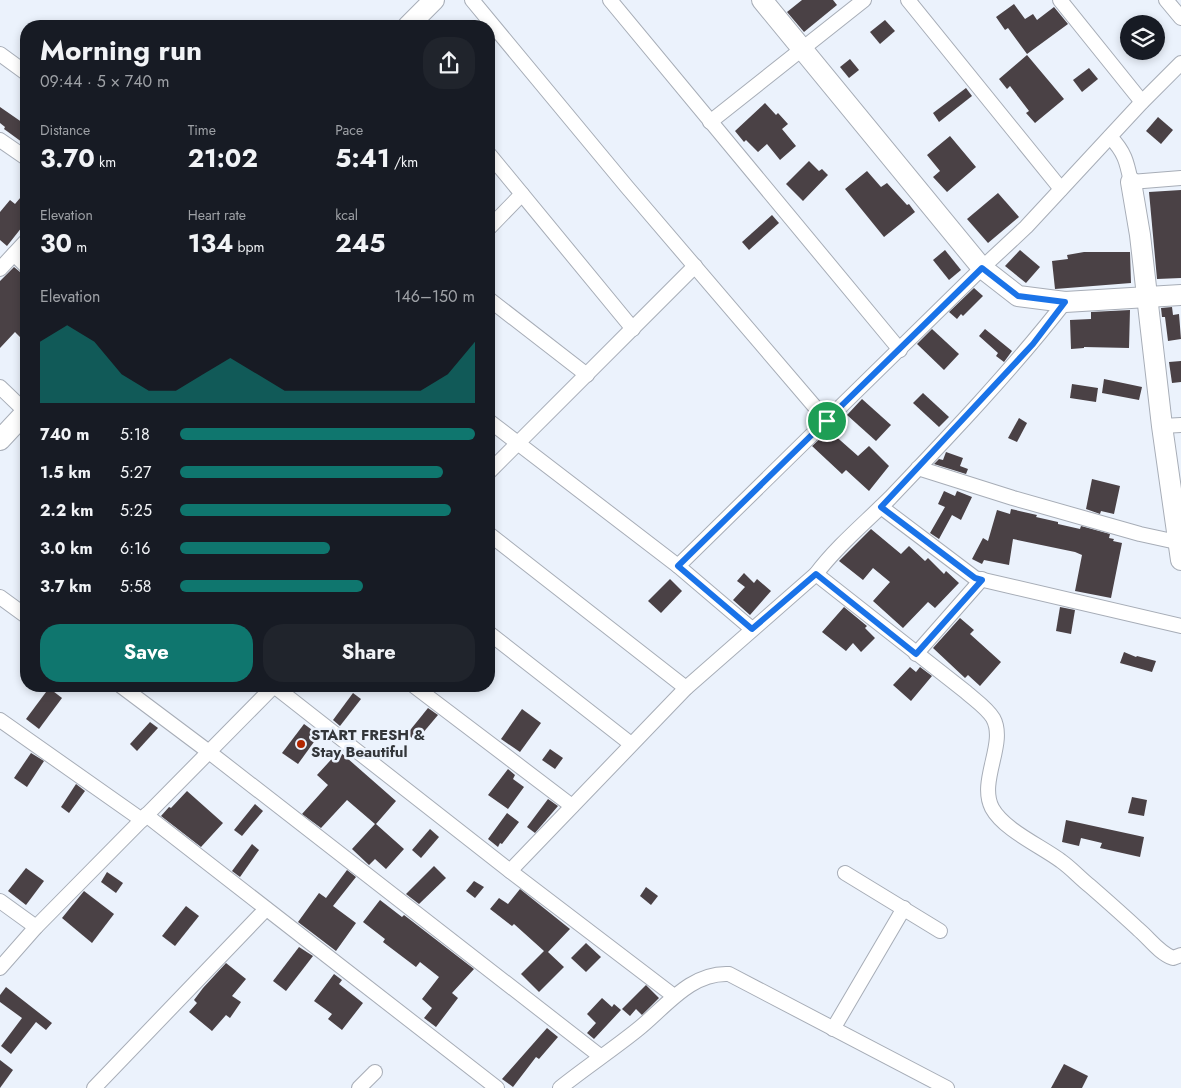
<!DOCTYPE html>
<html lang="en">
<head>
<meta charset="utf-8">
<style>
	:root { --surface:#171b24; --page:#20242c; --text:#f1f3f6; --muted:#9ea1a6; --accent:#0f766e }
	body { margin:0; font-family:Jost,sans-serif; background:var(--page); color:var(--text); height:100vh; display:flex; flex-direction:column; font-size:19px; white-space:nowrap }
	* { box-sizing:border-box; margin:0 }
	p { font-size:16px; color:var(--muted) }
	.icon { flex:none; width:28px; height:28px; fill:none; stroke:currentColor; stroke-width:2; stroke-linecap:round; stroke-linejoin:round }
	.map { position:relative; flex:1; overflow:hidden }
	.side { position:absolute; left:20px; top:20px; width:475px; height:672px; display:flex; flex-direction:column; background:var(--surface); border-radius:20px; box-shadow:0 2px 8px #0003 }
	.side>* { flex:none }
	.buttons { position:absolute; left:1120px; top:15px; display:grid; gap:10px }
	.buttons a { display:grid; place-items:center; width:45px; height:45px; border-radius:50%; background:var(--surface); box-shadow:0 2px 8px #0003; font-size:25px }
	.pin { position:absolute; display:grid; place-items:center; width:42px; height:42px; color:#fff; margin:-21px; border:2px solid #fff; border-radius:50%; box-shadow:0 1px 5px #0007 }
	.round { display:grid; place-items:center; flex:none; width:52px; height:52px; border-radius:20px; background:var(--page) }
	.summary { display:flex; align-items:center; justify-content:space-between; height:85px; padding:0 20px }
	h1 { font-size:28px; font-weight:700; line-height:38px }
	.stats { display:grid; grid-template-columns:repeat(3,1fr); gap:8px; height:85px; padding:5px 20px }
	.stats div { display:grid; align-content:center }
	.stats b { font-size:25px; font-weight:700 }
	.stats small { font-size:14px; font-weight:400 }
	.stats p { font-size:14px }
	.chart { height:140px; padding:10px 20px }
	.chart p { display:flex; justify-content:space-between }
	.chart svg { width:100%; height:90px; margin-top:5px; fill:var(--accent); opacity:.7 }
	.cta { display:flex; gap:10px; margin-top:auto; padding:10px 20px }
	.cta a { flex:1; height:58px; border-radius:20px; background:var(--accent); color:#fff; font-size:20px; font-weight:700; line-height:58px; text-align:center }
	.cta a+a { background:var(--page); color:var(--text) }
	ul { padding:0 20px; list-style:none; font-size:16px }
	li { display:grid; grid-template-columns:80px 60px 1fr; align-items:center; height:38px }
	li i { height:12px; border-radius:6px; background:var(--accent) }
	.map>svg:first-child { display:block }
	.building { fill:#4a4145 }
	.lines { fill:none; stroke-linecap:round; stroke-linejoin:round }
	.street-casing { stroke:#a7adb7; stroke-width:16 }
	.secondary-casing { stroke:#a7adb7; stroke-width:22 }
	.street { stroke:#fff; stroke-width:14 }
	.secondary { stroke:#fff; stroke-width:20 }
	.route-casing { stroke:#fff; stroke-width:10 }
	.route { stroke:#1a73e8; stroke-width:6 }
	.poi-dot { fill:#b22700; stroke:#ebf2fc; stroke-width:2 }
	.labels { text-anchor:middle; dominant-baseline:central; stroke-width:5; stroke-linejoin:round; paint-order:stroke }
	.poi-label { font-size:15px; font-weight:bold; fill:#33363a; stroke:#ebf2fc; text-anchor:start }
</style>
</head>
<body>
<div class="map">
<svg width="1181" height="1088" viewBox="0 0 1181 1088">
	<rect width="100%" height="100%" fill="#ebf2fc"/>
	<g class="building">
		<polygon points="802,0 833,0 837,5 804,32 787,12"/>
		<polygon points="1014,4 1025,19 1033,14 1037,20 1054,7 1068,24 1027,54 1008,28 1005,30 996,17"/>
		<polygon points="885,20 895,31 880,44 870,32"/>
		<polygon points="1027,55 1064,99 1035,123 1026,113 1029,111 1010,86 1007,89 999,79"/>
		<polygon points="850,59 859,70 849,78 840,67"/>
		<polygon points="1089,68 1098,79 1082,92 1073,80"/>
		<polygon points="966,88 972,96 939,122 933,113"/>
		<polygon points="765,103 776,115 778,113 788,124 782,129 796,146 780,160 767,144 758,152 746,140 744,142 735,131"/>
		<polygon points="0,107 26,125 26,145 4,129 5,127 0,123"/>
		<polygon points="1158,117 1173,130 1161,144 1146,131"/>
		<polygon points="950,136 976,167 947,192 933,177 940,171 927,155"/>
		<polygon points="809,161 819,171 822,169 828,175 803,201 786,184"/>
		<polygon points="867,171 881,187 887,183 907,205 909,204 915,212 884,237 845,189"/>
		<polygon points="1181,190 1181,278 1157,279 1149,192"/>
		<polygon points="26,191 26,222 7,246 0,240 0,212 10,200 15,204"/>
		<polygon points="998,193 1019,217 988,243 967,219"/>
		<polygon points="772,215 779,223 749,250 742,242"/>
		<polygon points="945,250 961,270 949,280 933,260"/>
		<polygon points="1020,250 1040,267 1026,283 1005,266"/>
		<polygon points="1084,252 1130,252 1131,283 1055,289 1052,261 1068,259 1067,255"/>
		<polygon points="14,267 20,272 26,275 26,343 15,332 0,348 0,281"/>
		<polygon points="974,288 983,296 963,316 961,314 957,319 949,312"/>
		<polygon points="1172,307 1173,315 1179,314 1181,339 1168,341 1165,317 1162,317 1161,308"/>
		<polygon points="1130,310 1129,348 1084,347 1084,348 1071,349 1070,320 1091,319 1091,312"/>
		<polygon points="932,329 959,354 944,370 917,344"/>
		<polygon points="985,329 1012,351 1004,362 996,356 998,353 979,336"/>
		<polygon points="1181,361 1181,382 1172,383 1169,362"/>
		<polygon points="1104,379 1142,387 1139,400 1102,393"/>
		<polygon points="1072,384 1098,388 1096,402 1070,398"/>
		<polygon points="923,393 949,417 939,427 913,403"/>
		<polygon points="862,399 891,425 876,441 847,415"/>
		<polygon points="1019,418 1027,423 1017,442 1008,438"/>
		<polygon points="832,433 858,456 869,446 889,466 869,491 846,470 842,474 812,446 823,436 826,439"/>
		<polygon points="946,452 963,458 960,466 968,469 966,474 934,464 939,459 943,460"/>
		<polygon points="1092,479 1120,486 1114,514 1101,511 1100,514 1086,509"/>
		<polygon points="944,491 955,496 957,491 972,497 961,520 952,515 939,539 930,533 945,507 938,504"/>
		<polygon points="1011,509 1037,515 1036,517 1058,522 1058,524 1080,529 1081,526 1110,534 1109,538 1114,539 1113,541 1122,543 1111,598 1075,591 1082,555 1075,552 1013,539 1009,565 984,560 982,564 972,559 983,538 988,541 997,510 1010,514"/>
		<polygon points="871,529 901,554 909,546 925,561 928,558 944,574 946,571 959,583 935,608 928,602 903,628 873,601 890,582 873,568 863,580 839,561"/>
		<polygon points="744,573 754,583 757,579 771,591 750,615 733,600 745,587 737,581"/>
		<polygon points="670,579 682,591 661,613 648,601"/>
		<polygon points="844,607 867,626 865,628 875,638 861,652 853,643 846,651 822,632"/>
		<polygon points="1060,607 1075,610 1071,634 1056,631"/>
		<polygon points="960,618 974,630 970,634 1001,662 980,686 968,675 965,678 933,648"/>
		<polygon points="1124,652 1136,657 1137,656 1156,661 1152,672 1120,663"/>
		<polygon points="910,667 916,672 920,667 932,676 911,701 893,685"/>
		<polygon points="49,688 62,698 39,729 26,719"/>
		<polygon points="353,693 361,699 340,726 333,720"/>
		<polygon points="428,708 438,715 416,741 407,734"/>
		<polygon points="522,709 541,723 520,752 501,739"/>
		<polygon points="150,722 158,728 137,751 130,744"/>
		<polygon points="304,724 319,735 298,764 282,753"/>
		<polygon points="550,749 563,758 555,769 542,760"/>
		<polygon points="339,751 396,801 376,824 404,849 386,869 375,859 369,865 352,849 375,824 347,800 321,828 302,814 328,785 317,775"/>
		<polygon points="31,753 44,761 27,787 14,778"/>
		<polygon points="508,769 515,775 513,779 524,787 508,809 488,795"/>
		<polygon points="76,784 85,791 69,813 61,807"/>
		<polygon points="187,791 223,823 201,847 161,816 169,807 171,808"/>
		<polygon points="1132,797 1147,800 1144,816 1128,813"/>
		<polygon points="548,799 558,806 535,833 527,827"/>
		<polygon points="255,804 263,811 242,836 234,830"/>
		<polygon points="507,813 519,822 502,844 500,843 498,847 488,839"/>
		<polygon points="1066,820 1144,837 1140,857 1100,848 1102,843 1081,838 1079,846 1062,842"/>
		<polygon points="430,829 439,837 421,858 412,850"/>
		<polygon points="252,844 259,850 240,877 232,871"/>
		<polygon points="434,866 446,878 419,904 406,894"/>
		<polygon points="26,868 44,881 26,905 8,891"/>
		<polygon points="347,870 356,877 333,906 356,923 336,951 298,922 319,893 326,898"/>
		<polygon points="107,872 123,883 116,893 101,882"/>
		<polygon points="474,881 484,887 475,898 466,891"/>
		<polygon points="646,887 658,896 651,905 640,896"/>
		<polygon points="520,889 570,929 548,952 564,967 539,992 521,974 544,951 514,924 512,926 490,909 499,898 508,904"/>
		<polygon points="84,891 114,914 92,943 62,918"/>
		<polygon points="380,900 402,917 404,915 474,969 452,993 458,998 436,1027 424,1018 432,1008 422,999 439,977 420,962 416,967 383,942 385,939 363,922"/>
		<polygon points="186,906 199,916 175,946 162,936"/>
		<polygon points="586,943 601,957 586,972 571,958"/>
		<polygon points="299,947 313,956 286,991 273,981"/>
		<polygon points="226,963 246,979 232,996 241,1002 230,1018 226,1015 212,1031 189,1012 197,1003 194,1000 203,988"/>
		<polygon points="334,974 342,980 339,984 363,1003 342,1030 328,1019 332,1014 314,1001"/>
		<polygon points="646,985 659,998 642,1015 636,1009 630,1016 622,1009"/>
		<polygon points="6,987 52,1023 46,1030 36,1022 11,1054 1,1046 22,1018 0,1002 0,995"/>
		<polygon points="602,998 612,1007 614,1004 621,1010 594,1039 587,1033 596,1023 587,1014"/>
		<polygon points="547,1028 558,1037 539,1059 536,1057 513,1087 502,1079"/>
		<polygon points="0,1060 13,1070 0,1088"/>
		<polygon points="1064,1064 1088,1076 1082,1088 1051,1088"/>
	</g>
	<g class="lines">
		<defs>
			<g id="street">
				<polyline points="472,0 627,187 827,421"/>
				<polyline points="610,0 900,350"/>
				<polyline points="908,0 1061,189"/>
				<polyline points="1060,0 1142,102"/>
				<polyline points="1166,0 1181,18"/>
				<polyline points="0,54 26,73"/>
				<polyline points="710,122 864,0"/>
				<path d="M1110 137C1125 152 1127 163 1131 182L1181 178"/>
				<polyline points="0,140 26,158"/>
				<polyline points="489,154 633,329"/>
				<polyline points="489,228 522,194"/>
				<polyline points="14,254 26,266"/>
				<polyline points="0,269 26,241"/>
				<polyline points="489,299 587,375"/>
				<polyline points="0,387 26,412"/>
				<polyline points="489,421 678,566 982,268 1026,227 1142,102 1181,63"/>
				<polyline points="1162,426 1181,425"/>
				<polyline points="918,468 1013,498 1140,534 1181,543"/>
				<polyline points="489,472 695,266"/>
				<polyline points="881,507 975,578 1181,626"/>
				<polyline points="489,534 686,688"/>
				<polyline points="678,566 752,629"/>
				<path d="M816 574 966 692C975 700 987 708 993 718 1007 743 978 781 992 808 1004 830 1041 846 1061 861 1071 868 1080 878 1090 886 1106 900 1122 914 1138 929 1149 938 1159 953 1173 958L1181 955"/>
				<polyline points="0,597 26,616"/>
				<polyline points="489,633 631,744"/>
				<polyline points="916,654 982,579"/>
				<polyline points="121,686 209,752 600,1056"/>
				<polyline points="274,686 510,871 674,996"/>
				<polyline points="414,686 572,806"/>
				<polyline points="0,720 142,820"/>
				<polyline points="146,815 497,1088"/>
				<path d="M510 871 686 688 816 574C837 546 865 523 890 498 950 435 1011 371 1065 302"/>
				<polyline points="845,873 940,931"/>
				<polyline points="0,901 36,927"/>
				<polyline points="0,968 36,927 274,686"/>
				<polyline points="833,1029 904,908"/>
				<polyline points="94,1088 266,909"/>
				<polyline points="359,1088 375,1072"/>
				<path d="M560 1088C585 1068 612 1050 637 1030 665 1008 690 972 729 974L947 1088"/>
			</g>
			<g id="secondary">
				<polyline points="762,0 982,268 1018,296 1065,302 1181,295"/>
				<polyline points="408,26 434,0"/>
				<polyline points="1131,182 1140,235 1162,426 1181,560"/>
				<polyline points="0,440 26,412"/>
			</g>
		</defs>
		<use href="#street" class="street-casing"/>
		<use href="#secondary" class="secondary-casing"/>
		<use href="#street" class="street"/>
		<use href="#secondary" class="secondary"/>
	</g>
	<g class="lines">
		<defs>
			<polygon id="route" points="982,268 1018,296 1065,302 1033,344 881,507 975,578 982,580 916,654 816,574 752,629 678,566"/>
		</defs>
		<use href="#route" class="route-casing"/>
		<use href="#route" class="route"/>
	</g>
	<circle class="poi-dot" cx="301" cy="744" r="5"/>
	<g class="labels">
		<g class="poi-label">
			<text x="311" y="735">START FRESH &amp;<tspan x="311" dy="17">Stay Beautiful</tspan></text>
		</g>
	</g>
</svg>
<div class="buttons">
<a><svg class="icon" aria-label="layers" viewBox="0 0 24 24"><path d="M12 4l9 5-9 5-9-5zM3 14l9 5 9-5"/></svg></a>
</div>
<div class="pin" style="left:827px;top:421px;background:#1e9e55"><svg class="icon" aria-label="arrive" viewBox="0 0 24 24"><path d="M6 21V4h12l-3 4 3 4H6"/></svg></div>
<section class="side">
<div class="summary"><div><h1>Morning run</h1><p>09:44 · 5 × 740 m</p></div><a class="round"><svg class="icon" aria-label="share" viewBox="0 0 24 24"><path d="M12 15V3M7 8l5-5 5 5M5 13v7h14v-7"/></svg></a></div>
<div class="stats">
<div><p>Distance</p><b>3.70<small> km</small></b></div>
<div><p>Time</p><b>21:02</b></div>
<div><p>Pace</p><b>5:41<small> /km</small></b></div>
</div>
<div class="stats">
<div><p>Elevation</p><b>30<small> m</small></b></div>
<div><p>Heart rate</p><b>134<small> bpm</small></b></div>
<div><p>kcal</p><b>245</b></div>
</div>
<div class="chart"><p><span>Elevation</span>146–150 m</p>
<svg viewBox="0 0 160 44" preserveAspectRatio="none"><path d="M0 44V14L10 6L20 14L30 30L40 38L50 38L60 30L70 22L80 30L90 38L100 38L110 38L120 38L130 38L140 38L150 30L160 14V44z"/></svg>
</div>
<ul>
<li><b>740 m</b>5:18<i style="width:100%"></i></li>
<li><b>1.5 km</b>5:27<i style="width:89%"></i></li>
<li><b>2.2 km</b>5:25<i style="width:92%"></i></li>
<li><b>3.0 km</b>6:16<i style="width:51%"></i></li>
<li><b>3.7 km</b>5:58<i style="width:62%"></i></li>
</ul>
<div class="cta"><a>Save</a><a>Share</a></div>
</section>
</div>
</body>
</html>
